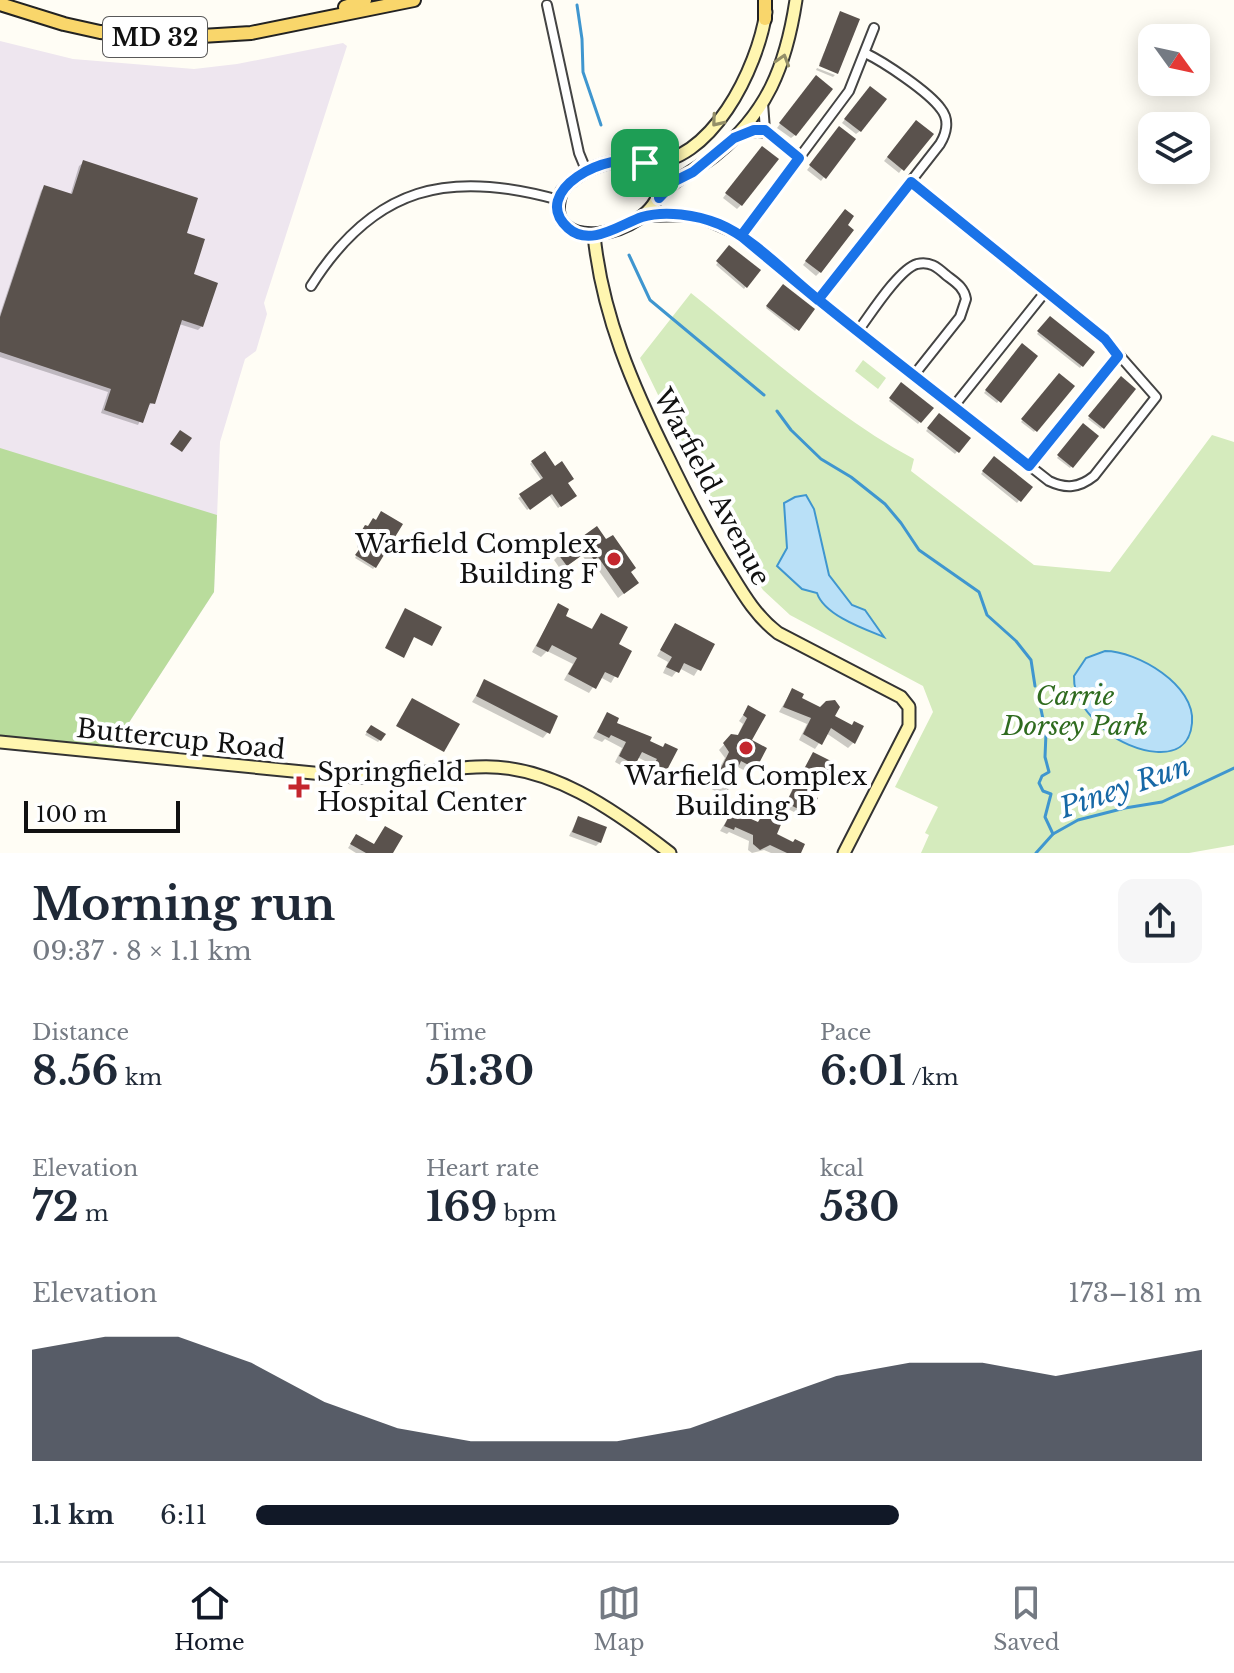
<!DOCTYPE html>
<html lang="en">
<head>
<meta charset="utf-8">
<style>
	:root { --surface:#fff; --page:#f6f6f7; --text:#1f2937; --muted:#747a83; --line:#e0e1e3; --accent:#111827 }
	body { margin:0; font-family:"Libre Baskerville",serif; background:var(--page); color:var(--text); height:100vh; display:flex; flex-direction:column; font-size:30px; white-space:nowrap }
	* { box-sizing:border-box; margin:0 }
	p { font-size:26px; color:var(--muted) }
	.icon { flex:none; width:44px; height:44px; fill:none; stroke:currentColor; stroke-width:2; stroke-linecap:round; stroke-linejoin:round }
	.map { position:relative; height:853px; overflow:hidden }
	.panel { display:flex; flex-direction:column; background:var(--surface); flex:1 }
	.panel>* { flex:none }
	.needle { width:52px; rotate:123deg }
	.fabs { position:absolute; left:1138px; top:24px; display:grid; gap:16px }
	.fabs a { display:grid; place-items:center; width:72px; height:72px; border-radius:16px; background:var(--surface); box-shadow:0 4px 20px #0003; font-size:40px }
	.scale { position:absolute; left:24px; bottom:20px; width:156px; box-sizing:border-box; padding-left:8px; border:4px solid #111; border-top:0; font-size:22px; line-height:28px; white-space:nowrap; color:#111; -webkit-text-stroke:6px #fff; paint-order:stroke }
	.pin { position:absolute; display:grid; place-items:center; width:68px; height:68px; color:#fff; margin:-34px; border-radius:16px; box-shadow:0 4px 12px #0006 }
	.round { display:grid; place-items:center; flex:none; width:84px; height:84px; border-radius:16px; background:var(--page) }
	.overview { display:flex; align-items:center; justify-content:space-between; height:136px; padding:0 32px }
	h1 { font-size:44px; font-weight:700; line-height:60px }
	.metrics { display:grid; grid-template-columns:repeat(3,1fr); gap:12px; height:136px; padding:8px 32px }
	.metrics div { display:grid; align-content:center }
	.metrics b { font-size:40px; font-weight:700 }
	.metrics small { font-size:22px; font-weight:400 }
	.metrics p { font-size:22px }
	.chart { height:224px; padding:16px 32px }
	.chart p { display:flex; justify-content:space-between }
	.chart svg { width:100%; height:144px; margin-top:8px; fill:var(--accent); opacity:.7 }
	ul { padding:0 32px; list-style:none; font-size:26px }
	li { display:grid; grid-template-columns:128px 96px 1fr; align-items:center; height:60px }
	li i { height:20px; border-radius:10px; background:var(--accent) }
	.tabs { display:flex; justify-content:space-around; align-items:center; height:112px; border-top:2px solid var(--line); background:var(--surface); font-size:22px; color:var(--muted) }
	.tabs a { display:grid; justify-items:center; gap:4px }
	.tabs .active { color:var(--accent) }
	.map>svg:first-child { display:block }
	.industrial { fill:#eee6ef }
	.green { fill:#d5ebbd }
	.forest { fill:#b9dc9c }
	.water { fill:#b9e0f7; stroke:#3f96cf; stroke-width:2 }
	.shadow { fill:#0003 }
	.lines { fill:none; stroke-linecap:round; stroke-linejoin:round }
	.stream { stroke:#3f96cf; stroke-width:3 }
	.building { fill:#5a524d }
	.street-casing { stroke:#444; stroke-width:12 }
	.secondary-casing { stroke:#333; stroke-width:15 }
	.primary-casing { stroke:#222; stroke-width:16 }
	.street { stroke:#fff; stroke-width:8 }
	.secondary { stroke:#fff6b0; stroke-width:11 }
	.primary { stroke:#f9d66b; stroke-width:12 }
	.oneway { stroke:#948f68 }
	.route-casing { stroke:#fff; stroke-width:16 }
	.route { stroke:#1a73e8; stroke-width:10 }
	.poi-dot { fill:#c4262e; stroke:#fff; stroke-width:3 }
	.labels { text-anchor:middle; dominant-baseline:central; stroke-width:8; stroke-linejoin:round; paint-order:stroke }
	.shield { fill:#fff; stroke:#585858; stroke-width:2 }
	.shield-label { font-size:24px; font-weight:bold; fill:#111 }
	.street-label { font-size:26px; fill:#111; stroke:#fff }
	.poi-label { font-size:26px; fill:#111; stroke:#fff; text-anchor:end }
	.park-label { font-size:26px; font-style:italic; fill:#2f6b1f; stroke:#fff }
	.water-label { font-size:28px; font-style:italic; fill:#1768a6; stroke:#fff }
</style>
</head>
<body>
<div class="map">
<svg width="1234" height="853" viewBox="0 0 1234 853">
	<rect width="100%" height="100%" fill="#fffdf5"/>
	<polygon class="industrial" points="0,41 73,59 194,69 237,64 343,43 347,46 264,303 267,314 256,351 245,359 220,442 214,592 113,747 0,735"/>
	<g class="green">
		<path d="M691 293C761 349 835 417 914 459L911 471 1034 565 1110 572 1212 435 1234 442V845L1189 853H921L929 835 925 833 938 807 895 787 933 712 923 686 790 615 763 590 744 561 682 444 640 358Z"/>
		<polygon points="863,360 886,378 878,389 855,371"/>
	</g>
	<polygon class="forest" points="0,448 217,515 214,592 113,747 0,735"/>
	<g class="water">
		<path d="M806 495 814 509 829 575 852 605 865 610 884 637C864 629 824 615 817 593L802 589 777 566 787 548 784 503 795 497Z"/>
		<path d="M1105 651C1137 651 1196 685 1192 723 1188 770 1129 750 1107 732 1090 717 1073 699 1074 676L1086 658Z"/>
	</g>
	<g class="shadow">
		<polygon points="841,14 837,71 819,64"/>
		<polygon points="817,68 835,75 833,77 816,70"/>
		<polygon points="812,82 795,135 791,138 777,128"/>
		<polygon points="866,92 860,131 856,134 842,123"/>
		<polygon points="912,126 902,169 899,173 884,161"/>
		<polygon points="836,133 824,177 821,181 807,170"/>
		<polygon points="758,152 741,205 737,209 723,198"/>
		<polygon points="83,163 184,234 202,326 198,330 179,324 153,403 147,406 138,425 101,413 108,392 0,357 0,314 41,191 44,187 70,196 79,166"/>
		<polygon points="841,215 820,272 816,276 803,265"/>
		<polygon points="729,248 758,271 744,289 716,265"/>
		<polygon points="783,286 812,309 795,331 766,308"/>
		<polygon points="1050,318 1092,352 1080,368 1037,334"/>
		<polygon points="1022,346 1035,357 997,403 984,393"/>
		<polygon points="1059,375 1072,386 1034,432 1021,422"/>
		<polygon points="1121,379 1134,390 1101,429 1088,419"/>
		<polygon points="901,385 931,408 918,424 889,401"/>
		<polygon points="939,415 968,438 955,454 926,431"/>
		<polygon points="1083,426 1096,436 1070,468 1057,458"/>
		<polygon points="994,458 1030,487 1017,503 981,474"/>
		<polygon points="532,462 566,484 572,498 558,508 549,495 527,510 518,498 542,481 530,464"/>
		<polygon points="376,522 375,567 373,569 355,558 360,549 357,547 361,539 359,538 364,530"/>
		<polygon points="606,542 629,573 631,588 618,598 592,561 588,564 582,555 561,570 554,560 559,555"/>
		<polygon points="558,606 563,617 590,631 601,615 616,645 629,652 611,683 600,677 589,693 564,680 573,664 547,651 541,657 532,652"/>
		<polygon points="676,625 713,645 694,676 679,668 672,677 663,673 668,662 657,656"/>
		<polygon points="485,682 548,732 543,738 472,702"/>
		<polygon points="792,690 799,698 833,717 854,742 848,748 826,733 815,749 799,740 807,724 779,712"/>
		<polygon points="748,708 754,768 749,773 736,766 727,789 721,794 704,785 710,775 715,769 718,771 725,758 719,750 732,736 737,737 743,724 739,721"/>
		<polygon points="607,714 614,724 647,742 662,749 675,750 660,775 651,770 653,765 637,757 628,769 615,762 622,748 605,739 602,742 593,738"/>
		<polygon points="369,729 380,740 378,742 365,735"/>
		<polygon points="813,754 825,779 821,783 817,781 810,796 808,813 804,817 784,807 792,790 791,781 802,773"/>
		<polygon points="734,809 740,816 757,824 768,809 774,834 792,844 799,853 771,853 764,850 752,853 748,850 749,841 729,832 727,834 720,831"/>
		<polygon points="578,818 600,842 596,846 569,836"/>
		<polygon points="356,836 391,853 356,853 348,848"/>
	</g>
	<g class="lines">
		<g class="stream">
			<polyline points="577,5 582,39 583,72 601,125"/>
			<polyline points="629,255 650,300 764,395"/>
			<polyline points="777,411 791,430 821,459 851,477 885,504 901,523 919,550 979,592 987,615 1016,641 1031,660 1035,686"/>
			<polyline points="1039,700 1046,733 1045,757 1049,772 1042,776 1039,783 1043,791 1051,794 1045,817 1053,834"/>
			<polyline points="1036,853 1053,834 1078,820 1125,808 1162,802 1234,768"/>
		</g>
	</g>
	<g class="building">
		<polygon points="840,11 860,19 838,74 819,66"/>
		<polygon points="816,75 833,89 796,136 779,123"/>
		<polygon points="870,86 887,99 861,132 844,119"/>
		<polygon points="916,120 934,134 904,171 887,157"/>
		<polygon points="839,126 856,139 826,179 809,165"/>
		<polygon points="762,146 779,159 742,206 725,193"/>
		<polygon points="83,160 198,198 187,233 205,239 194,274 218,283 203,327 182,320 155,404 150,403 143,423 104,410 111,389 0,352 0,317 44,185 72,194"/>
		<polygon points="845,209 854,216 848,225 854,230 821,273 805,261"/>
		<polygon points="729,245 761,270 747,288 716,261"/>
		<polygon points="783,284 815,309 799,331 766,306"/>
		<polygon points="1050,316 1095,352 1083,367 1037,331"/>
		<polygon points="1022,343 1038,356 1001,403 985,390"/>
		<polygon points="1059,373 1075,386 1037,432 1021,419"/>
		<polygon points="1121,376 1136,389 1104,429 1088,416"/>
		<polygon points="901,382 934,408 921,423 889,398"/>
		<polygon points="939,413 971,438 959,453 927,428"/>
		<polygon points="1083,423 1099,436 1073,468 1057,455"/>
		<polygon points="180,430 192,438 182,452 170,444"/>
		<polygon points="545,451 555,466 562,461 574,479 568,483 577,496 561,507 552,494 530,510 519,494 543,478 531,461"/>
		<polygon points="994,456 1033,487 1021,502 982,471"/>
		<polygon points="381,511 403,524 376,568 355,555 361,547 357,545 362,537 359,535 365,525 368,526 373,518 376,520"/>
		<polygon points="597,526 606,539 613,535 636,568 631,572 639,583 624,594 598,557 594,560 588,551 567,566 558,554"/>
		<polygon points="558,603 569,609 566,616 592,629 601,613 628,627 619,644 632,651 618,678 605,672 596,689 568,674 577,658 552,645 548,652 536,646"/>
		<polygon points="405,608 442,627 432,646 414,637 404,658 385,648"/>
		<polygon points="675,623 715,644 701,671 684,663 679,673 666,667 672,657 660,650"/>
		<polygon points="484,679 558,716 550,734 476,696"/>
		<polygon points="792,688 804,694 802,698 820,707 826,701 835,700 840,707 835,716 852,725 854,721 864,726 855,744 831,728 822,745 803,734 811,718 783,707"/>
		<polygon points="412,698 460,724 444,752 396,726"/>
		<polygon points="748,705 766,715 752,740 767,748 756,769 741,761 728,790 708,779 715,767 720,770 729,752 723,743 731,734 738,735 747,718 743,715"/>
		<polygon points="607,712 619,718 617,723 652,737 650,741 663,747 665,743 678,749 667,770 654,764 657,759 642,752 635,765 619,756 626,742 611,735 609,738 597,732"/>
		<polygon points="371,725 386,734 381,741 366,732"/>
		<polygon points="813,752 835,763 827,781 821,778 812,795 818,798 809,814 786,803 795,785 794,775 804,769"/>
		<polygon points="734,806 743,810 742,815 758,822 767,807 785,815 777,834 793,842 795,839 805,844 801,853 787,853 770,845 760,850 753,844 753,835 735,827 734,830 724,826"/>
		<polygon points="578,816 607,827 601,843 572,832"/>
		<polygon points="385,826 403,836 393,853 366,853 350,844 356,834 374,844"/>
	</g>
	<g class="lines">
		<defs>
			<g id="street">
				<polyline points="547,5 579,153 586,170"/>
				<polyline points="763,103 765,130"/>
				<path d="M739 136C769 124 777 140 799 158"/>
				<path d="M642 217 695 216 741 236 818 300 1049 481C1066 489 1079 488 1094 476L1156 397 1105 339 911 182"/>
				<polyline points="741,236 849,91 874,28"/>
				<path d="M311 286C374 186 449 169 559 200"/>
				<path d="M818 300 940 144C946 134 950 120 941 109 929 92 884 62 865 53"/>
				<path d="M858 331C870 315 899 269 917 264 930 261 937 267 946 275 955 282 964 287 966 299L960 317 914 375"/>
				<polyline points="954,406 1046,291"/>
				<polyline points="1029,466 1118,356"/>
			</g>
			<g id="secondary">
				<path d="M622 160C643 160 655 166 660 188 652 239 537 257 562 191 578 172 598 164 622 160Z"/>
				<path d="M645 163C711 166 758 67 766 12"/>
				<path d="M659 197C674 179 696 170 714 156 767 114 786 66 796 0"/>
				<path d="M594 235C602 315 633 387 669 459 686 494 703 528 723 561 740 588 753 614 778 633L901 697 909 707V726L844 853"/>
				<path d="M0 742 354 777C396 779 435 769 476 767 548 762 616 811 670 853"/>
			</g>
			<g id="primary">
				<polyline points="765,0 765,19"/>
				<polyline points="0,4 64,24 100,32 168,38 251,33 414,0"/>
				<polyline points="345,7 365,0"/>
			</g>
		</defs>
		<use href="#street" class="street-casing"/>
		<use href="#secondary" class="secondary-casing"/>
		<use href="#primary" class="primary-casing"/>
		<use href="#street" class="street"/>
		<use href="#secondary" class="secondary"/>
		<use href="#primary" class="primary"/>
	</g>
	<defs><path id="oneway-chevron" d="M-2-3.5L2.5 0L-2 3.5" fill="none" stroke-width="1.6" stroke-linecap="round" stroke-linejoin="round" transform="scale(2)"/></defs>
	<g class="oneway">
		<use href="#oneway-chevron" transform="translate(783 60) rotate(-73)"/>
		<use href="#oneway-chevron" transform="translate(717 121) rotate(130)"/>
	</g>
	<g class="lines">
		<defs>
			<path id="route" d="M645 163C607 149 528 192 568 228 590 248 621 224 642 217 665 210 697 215 719 224 755 239 789 277 820 301 889 357 960 411 1029 466L1118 356 1105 339 911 182 818 300 741 236 799 158 765 130H754L734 138 693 172 675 181 659 198 658 177 645 163"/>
		</defs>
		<use href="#route" class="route-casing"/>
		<use href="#route" class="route"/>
	</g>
	<g class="poi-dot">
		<circle cx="614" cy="559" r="8"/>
		<circle cx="746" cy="748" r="8"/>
		<path d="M295 775h8v8h8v8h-8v8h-8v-8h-8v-8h8z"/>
	</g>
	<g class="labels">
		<rect class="shield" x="103" y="17" width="104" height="40" rx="6"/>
		<g class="shield-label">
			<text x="155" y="37">MD 32</text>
		</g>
		<g class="street-label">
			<text transform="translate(712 487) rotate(62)">Warfield Avenue</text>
			<text transform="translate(181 739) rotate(6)">Buttercup Road</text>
		</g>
		<g class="poi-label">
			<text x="598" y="544">Warfield Complex<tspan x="598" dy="30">Building F</tspan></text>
			<text x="317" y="772" text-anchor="start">Springfield<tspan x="317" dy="30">Hospital Center</tspan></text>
			<text x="746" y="776" text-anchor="middle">Warfield Complex<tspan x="746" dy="30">Building B</tspan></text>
		</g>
		<g class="park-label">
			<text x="1075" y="696">Carrie<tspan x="1075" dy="30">Dorsey Park</tspan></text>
		</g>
		<g class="water-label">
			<text transform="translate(1125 787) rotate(-19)">Piney Run</text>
		</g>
	</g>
</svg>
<div class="fabs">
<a><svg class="needle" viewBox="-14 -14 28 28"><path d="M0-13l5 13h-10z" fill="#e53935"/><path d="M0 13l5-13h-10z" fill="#747a83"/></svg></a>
<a><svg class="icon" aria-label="layers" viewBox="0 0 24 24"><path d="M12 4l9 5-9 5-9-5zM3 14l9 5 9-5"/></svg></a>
</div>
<div class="scale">100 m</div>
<div class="pin" style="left:645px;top:163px;background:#1e9e55"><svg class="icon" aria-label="arrive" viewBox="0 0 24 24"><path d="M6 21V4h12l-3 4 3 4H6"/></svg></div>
</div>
<section class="panel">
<div class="overview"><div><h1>Morning run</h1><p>09:37 · 8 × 1.1 km</p></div><a class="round"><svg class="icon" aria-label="share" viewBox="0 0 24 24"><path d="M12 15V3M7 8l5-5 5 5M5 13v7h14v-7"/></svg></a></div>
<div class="metrics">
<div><p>Distance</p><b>8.56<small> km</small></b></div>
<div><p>Time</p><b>51:30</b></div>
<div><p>Pace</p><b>6:01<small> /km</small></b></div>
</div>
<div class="metrics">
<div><p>Elevation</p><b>72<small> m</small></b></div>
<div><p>Heart rate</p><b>169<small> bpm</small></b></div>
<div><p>kcal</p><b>530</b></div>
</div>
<div class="chart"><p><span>Elevation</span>173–181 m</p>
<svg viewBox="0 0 160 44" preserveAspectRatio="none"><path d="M0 44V10L10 6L20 6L30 14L40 26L50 34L60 38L70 38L80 38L90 34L100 26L110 18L120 14L130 14L140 18L150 14L160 10V44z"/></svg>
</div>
<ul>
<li><b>1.1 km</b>6:11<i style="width:68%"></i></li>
</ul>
</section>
<nav class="tabs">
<a class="active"><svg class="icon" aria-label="home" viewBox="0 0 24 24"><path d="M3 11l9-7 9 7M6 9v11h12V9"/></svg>Home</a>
<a><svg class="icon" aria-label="map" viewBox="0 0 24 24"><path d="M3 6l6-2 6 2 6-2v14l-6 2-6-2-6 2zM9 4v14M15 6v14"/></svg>Map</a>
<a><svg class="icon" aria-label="saved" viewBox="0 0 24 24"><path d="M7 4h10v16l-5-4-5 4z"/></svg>Saved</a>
</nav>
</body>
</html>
